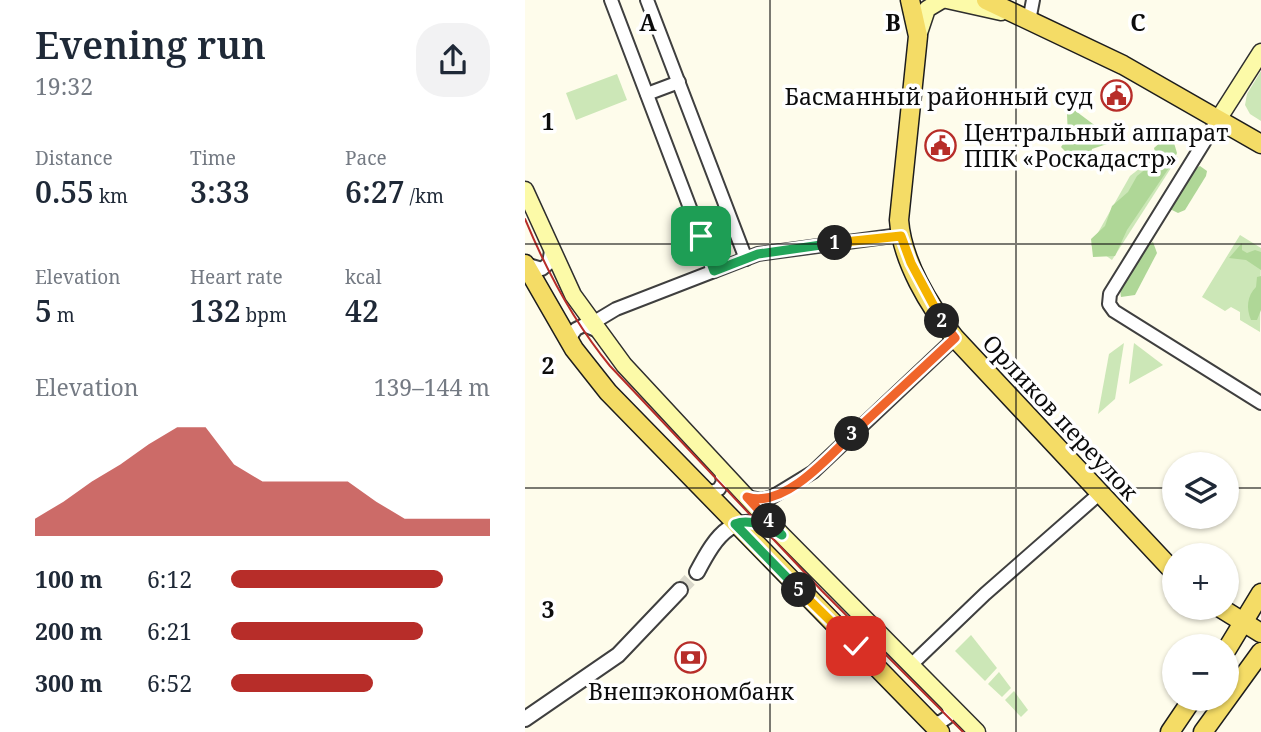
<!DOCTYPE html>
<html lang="en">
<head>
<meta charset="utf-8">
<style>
	:root { --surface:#fff; --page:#f2f2f3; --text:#1f2937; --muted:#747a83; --accent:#b72d29 }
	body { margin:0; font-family:"Noto Serif",serif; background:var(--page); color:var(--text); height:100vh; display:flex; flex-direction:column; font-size:26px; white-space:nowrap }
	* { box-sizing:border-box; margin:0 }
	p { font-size:23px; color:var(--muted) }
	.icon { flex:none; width:38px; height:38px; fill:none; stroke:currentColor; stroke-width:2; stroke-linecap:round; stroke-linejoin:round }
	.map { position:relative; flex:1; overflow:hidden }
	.panel { display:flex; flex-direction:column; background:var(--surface); width:525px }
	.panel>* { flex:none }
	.buttons { position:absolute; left:637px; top:452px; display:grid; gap:14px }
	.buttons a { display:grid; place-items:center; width:77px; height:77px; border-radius:50%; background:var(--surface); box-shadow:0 2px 5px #0004; font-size:35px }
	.pin { position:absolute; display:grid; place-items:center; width:60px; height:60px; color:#fff; margin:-30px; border-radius:14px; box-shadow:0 4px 10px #0006 }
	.km { position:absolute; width:35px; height:35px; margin:-18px; border-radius:50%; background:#222; color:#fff; font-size:19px; line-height:35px; text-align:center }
	.round { display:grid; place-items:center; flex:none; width:74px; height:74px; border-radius:28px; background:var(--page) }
	.headline { display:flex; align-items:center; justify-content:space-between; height:119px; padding:0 35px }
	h1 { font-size:38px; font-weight:600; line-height:52px }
	.stats { display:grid; grid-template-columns:repeat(3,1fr); gap:10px; height:119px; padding:7px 35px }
	.stats div { display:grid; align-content:center }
	.stats b { font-size:30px; font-weight:600 }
	.stats small { font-size:19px; font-weight:400 }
	.stats p { font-size:19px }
	.chart { height:196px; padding:14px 35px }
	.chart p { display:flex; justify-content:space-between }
	.chart svg { width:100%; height:126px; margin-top:7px; fill:var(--accent); opacity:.7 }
	ul { padding:0 35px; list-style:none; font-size:23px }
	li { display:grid; grid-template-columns:112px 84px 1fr; align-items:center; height:52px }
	li i { height:18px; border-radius:9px; background:var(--accent) }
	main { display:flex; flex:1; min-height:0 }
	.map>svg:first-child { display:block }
	.green { fill:#cce7b7 }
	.forest { fill:#afd797 }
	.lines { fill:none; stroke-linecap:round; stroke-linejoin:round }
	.tertiary-tunnel { stroke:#dad8ca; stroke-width:14; stroke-dasharray:14 7; stroke-linecap:butt }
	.minor-casing { stroke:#3f3f3f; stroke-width:16 }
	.tertiary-casing { stroke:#3f3f3f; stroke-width:18 }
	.secondary-casing { stroke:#2e2e2e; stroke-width:19 }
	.primary-casing { stroke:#1d1d1d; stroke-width:21 }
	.minor { stroke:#fff; stroke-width:12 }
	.tertiary { stroke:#fff; stroke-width:14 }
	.secondary { stroke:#fcfaa8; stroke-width:16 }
	.primary { stroke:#f4dc66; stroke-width:18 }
	.tram { stroke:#b72d29; stroke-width:2 }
	.split-1-casing { stroke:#fff; stroke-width:14 }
	.split-2-casing { stroke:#fff; stroke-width:14 }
	.split-3-casing { stroke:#fff; stroke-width:14 }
	.split-4-casing { stroke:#fff; stroke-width:14 }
	.split-5-casing { stroke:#fff; stroke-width:14 }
	.split-6-casing { stroke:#fff; stroke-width:14 }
	.split-1 { stroke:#22a559; stroke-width:9 }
	.split-2 { stroke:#f5b400; stroke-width:9 }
	.split-3 { stroke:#f0652b; stroke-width:9 }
	.split-4 { stroke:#f0652b; stroke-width:9 }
	.split-5 { stroke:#22a559; stroke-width:9 }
	.split-6 { stroke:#f5b400; stroke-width:9 }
	.grid { fill:none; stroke:#0c0c0c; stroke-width:2; stroke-opacity:0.55 }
	.labels { text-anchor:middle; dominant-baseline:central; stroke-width:7; stroke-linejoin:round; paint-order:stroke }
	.poi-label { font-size:23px; fill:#0c0c0c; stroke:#fff; text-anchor:end }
	.street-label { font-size:23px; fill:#0c0c0c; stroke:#fff }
	.grid-label { font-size:23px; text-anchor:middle; font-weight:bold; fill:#0c0c0c; stroke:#fff; stroke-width:7; stroke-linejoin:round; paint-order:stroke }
</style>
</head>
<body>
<main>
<section class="panel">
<div class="headline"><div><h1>Evening run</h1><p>19:32</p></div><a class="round"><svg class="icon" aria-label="share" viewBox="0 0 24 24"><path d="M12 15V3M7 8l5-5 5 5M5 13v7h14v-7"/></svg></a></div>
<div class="stats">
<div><p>Distance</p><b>0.55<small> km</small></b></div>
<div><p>Time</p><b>3:33</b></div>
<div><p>Pace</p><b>6:27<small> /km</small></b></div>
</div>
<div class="stats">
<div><p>Elevation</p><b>5<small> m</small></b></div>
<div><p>Heart rate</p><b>132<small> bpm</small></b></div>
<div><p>kcal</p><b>42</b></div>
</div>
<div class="chart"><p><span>Elevation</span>139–144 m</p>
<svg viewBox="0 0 160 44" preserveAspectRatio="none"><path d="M0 44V38L10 32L20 25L30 19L40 12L50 6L60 6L70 19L80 25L90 25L100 25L110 25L120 32L130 38L140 38L150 38L160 38V44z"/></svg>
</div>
<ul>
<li><b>100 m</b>6:12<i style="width:82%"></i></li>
<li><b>200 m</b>6:21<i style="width:74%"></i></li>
<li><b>300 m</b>6:52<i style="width:55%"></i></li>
</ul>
</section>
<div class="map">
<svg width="736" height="732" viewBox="0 0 736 732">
	<rect width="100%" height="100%" fill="#fefceb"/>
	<g class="green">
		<polygon points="736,71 736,121 725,114 720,105 722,94"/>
		<polygon points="92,74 102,100 51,120 41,93"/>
		<polygon points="639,149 653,157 587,260 566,245 605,176"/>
		<polygon points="715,235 736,248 735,332 715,320 715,312 706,307 700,311 677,297"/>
		<polygon points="599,343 590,399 573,414 584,354"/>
		<polygon points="609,343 638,365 604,384"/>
		<polygon points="446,635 472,668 460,681 430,651"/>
		<polygon points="474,672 486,688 477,697 463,684"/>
		<polygon points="489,691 503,710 496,717 480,700"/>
	</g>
	<g class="forest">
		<polygon points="548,109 580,133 582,144 567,149 566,155 548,159 536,147 543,137 542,114"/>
		<polygon points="638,140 649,143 652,153 648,162 602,230 590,256 568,257 566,239 580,226 587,206 603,192 612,176 632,160 629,148"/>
		<polygon points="675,166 682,171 681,176 660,210 653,213 645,209 665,172"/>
		<path d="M628 242 632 253 610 295 596 297C592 282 614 250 628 242Z"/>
		<polygon points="717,243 717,250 722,253 730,250 736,252 736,270 721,260 704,258"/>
		<path d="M736 276V310L732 320H726C721 308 722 296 731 287L732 277Z"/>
	</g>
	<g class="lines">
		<polyline class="tertiary-tunnel" points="155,590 172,572"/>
		<defs>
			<g id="minor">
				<polyline points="86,0 189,271"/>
				<polyline points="122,0 221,259"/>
				<polyline points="504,21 508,0"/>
				<polyline points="122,94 154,82"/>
				<polyline points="694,118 585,294 584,304 589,311 736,403"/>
				<polyline points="0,264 17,269 24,263 26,251"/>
				<polyline points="66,324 91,309 233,254 375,235"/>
				<polyline points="48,346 46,336 51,329 59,325 71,330"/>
				<polyline points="176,488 187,492 194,489 198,482 196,470"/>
				<polyline points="222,497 237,500 247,497 288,472 430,338"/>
				<polyline points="386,665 460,594 574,494"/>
				<polyline points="404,720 414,723 423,717 425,710 421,701"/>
			</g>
			<g id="tertiary">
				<path d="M172 572C192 534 209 508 253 532"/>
				<polyline points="0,719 93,655 155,590"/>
			</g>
			<g id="secondary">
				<polyline points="422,0 476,12"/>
				<polyline points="393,36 402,9 417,0"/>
				<polyline points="694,118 736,52"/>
				<polyline points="0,190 48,295 99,365 257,535 452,732"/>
			</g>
			<g id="primary">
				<path d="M385 0 393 36 374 220C377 261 404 306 430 338L649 572"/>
				<polyline points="461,0 598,65 736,144"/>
				<polyline points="0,264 49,349 83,392 415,732"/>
				<polyline points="694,607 736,633"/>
				<polyline points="702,649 736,593"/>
				<polyline points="645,732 668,698"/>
				<polyline points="678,732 736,652"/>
			</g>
		</defs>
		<use href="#minor" class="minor-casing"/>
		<use href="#tertiary" class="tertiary-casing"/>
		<use href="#secondary" class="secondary-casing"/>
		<use href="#primary" class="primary-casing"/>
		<use href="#minor" class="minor"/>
		<use href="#tertiary" class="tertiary"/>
		<use href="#secondary" class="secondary"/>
		<use href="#primary" class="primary"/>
		<path class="tram" d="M0 219C22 272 48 321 85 366L297 591 438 732"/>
	</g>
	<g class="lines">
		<defs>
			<polyline id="split-1" points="176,236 189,271 233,254 310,243"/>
			<polyline id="split-2" points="310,243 376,236 386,263 417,321"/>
			<polyline id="split-3" points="327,434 430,338 417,321"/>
			<path id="split-4" d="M244 521 222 497C258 509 303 458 327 434"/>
			<path id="split-5" d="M244 521 257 535C243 527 225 518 210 524L274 590"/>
			<polyline id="split-6" points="274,590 331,646"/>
		</defs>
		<use href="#split-1" class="split-1-casing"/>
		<use href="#split-2" class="split-2-casing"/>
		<use href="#split-3" class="split-3-casing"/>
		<use href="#split-4" class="split-4-casing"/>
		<use href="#split-5" class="split-5-casing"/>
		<use href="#split-6" class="split-6-casing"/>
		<use href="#split-1" class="split-1"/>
		<use href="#split-2" class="split-2"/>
		<use href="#split-3" class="split-3"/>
		<use href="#split-4" class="split-4"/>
		<use href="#split-5" class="split-5"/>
		<use href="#split-6" class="split-6"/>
	</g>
	<path class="grid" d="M245 0V732M491 0V732M0 244H736M0 488H649M702 488H736"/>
	<defs>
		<symbol id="civic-ring" viewBox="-11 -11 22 22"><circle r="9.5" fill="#fff" stroke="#b72d29" stroke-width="1.5"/><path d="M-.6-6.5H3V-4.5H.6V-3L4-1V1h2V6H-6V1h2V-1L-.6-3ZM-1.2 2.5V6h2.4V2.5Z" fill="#b72d29"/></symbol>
		<symbol id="bank-ring" viewBox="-11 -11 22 22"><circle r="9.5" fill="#fff" stroke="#b72d29" stroke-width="1.5"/><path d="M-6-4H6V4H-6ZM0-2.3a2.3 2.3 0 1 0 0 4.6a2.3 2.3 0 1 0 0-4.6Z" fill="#b72d29"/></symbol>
	</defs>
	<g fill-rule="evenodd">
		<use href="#civic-ring" x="574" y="78" width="35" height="35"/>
		<use href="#civic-ring" x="398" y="128" width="35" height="35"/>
		<use href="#bank-ring" x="148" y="640" width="35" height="35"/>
	</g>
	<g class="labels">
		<g class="poi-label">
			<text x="568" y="96">Басманный районный суд</text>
			<text x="439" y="132" text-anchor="start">Центральный аппарат<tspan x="439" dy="26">ППК «Роскадастр»</tspan></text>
			<text x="166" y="691" text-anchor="middle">Внешэкономбанк</text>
		</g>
		<g class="street-label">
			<text transform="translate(536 417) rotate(47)">Орликов переулок</text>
		</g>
	</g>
	<g class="grid-label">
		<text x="123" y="31">A</text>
		<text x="368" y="31">B</text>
		<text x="613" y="31">C</text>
		<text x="23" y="130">1</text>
		<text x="23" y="374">2</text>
		<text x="23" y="618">3</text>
	</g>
</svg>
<div class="buttons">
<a><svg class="icon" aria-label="layers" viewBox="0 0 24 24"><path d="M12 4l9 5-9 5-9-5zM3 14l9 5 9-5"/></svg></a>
<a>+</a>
<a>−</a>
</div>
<div class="pin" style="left:176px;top:236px;background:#1e9e55"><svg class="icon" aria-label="arrive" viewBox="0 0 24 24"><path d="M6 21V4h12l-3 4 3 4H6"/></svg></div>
<div class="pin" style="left:331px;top:646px;background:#d93025"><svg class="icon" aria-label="check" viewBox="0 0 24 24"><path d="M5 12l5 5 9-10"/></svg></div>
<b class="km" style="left:310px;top:243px">1</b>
<b class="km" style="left:417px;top:321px">2</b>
<b class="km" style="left:327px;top:434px">3</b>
<b class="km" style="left:244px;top:521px">4</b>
<b class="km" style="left:274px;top:590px">5</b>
</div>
</main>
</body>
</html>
